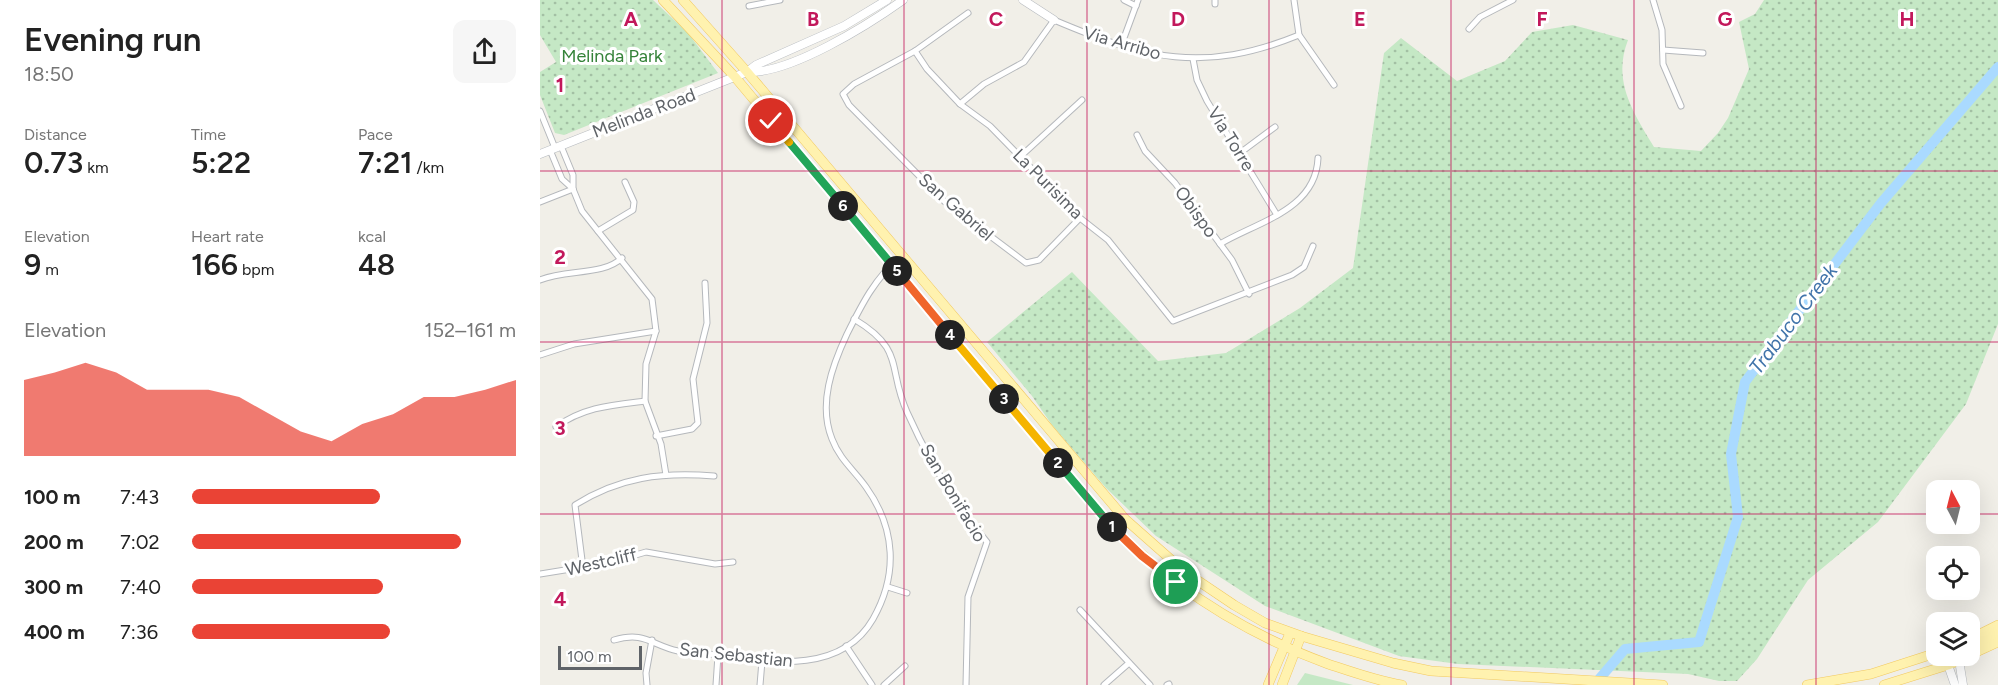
<!DOCTYPE html>
<html lang="en">
<head>
<meta charset="utf-8">
<style>
	:root { --surface:#fff; --page:#f6f6f6; --text:#222; --muted:#767676; --accent:#ea4335 }
	body { margin:0; font-family:Figtree,sans-serif; background:var(--page); color:var(--text); height:100vh; display:flex; flex-direction:column; font-size:22px; white-space:nowrap }
	* { box-sizing:border-box; margin:0 }
	p { font-size:20px; color:var(--muted) }
	.icon { flex:none; width:33px; height:33px; fill:none; stroke:currentColor; stroke-width:2; stroke-linecap:round; stroke-linejoin:round }
	.map { position:relative; flex:1; overflow:hidden }
	.details { display:flex; flex-direction:column; background:var(--surface); width:540px }
	.details>* { flex:none }
	.needle { width:39px; rotate:353deg }
	.tools { position:absolute; left:1386px; top:480px; display:grid; gap:12px }
	.tools a { display:grid; place-items:center; width:54px; height:54px; border-radius:12px; background:var(--surface); box-shadow:0 6px 24px #0002; font-size:30px }
	.scale { position:absolute; left:18px; bottom:15px; width:84px; box-sizing:border-box; padding-left:6px; border:3px solid #5f6368; border-top:0; font-size:16px; line-height:21px; white-space:nowrap; color:#5f6368; -webkit-text-stroke:4px #fff; paint-order:stroke }
	.pin { position:absolute; display:grid; place-items:center; width:51px; height:51px; color:#fff; margin:-26px; border:3px solid #fff; border-radius:50%; box-shadow:0 2px 6px #0007 }
	.km { position:absolute; width:30px; height:30px; margin:-15px; border-radius:50%; background:#222; color:#fff; font-size:16px; line-height:30px; text-align:center }
	.round { display:grid; place-items:center; flex:none; width:63px; height:63px; border-radius:12px; background:var(--page) }
	.summary { display:flex; align-items:center; justify-content:space-between; height:102px; padding:0 24px }
	h1 { font-size:33px; font-weight:600; line-height:45px }
	.metrics { display:grid; grid-template-columns:repeat(3,1fr); gap:9px; height:102px; padding:6px 24px }
	.metrics div { display:grid; align-content:center }
	.metrics b { font-size:30px; font-weight:600 }
	.metrics small { font-size:16px; font-weight:400 }
	.metrics p { font-size:16px }
	.chart { height:168px; padding:12px 24px }
	.chart p { display:flex; justify-content:space-between }
	.chart svg { width:100%; height:108px; margin-top:6px; fill:var(--accent); opacity:.7 }
	ul { padding:0 24px; list-style:none; font-size:20px }
	li { display:grid; grid-template-columns:96px 72px 1fr; align-items:center; height:45px }
	li i { height:15px; border-radius:8px; background:var(--accent) }
	main { display:flex; flex:1; min-height:0 }
	.map>svg:first-child { display:block }
	.grass { fill:#c5e8c5 }
	.park { fill:url(#park-dots) }
	.lines { fill:none; stroke-linecap:round; stroke-linejoin:round }
	.river { stroke:#aadaff; stroke-width:10 }
	.street-casing { stroke:#b5b8bc; stroke-width:7 }
	.secondary-casing { stroke:#b6babf; stroke-width:9 }
	.primary-casing { stroke:#f2c960; stroke-width:10 }
	.street { stroke:#fff; stroke-width:5 }
	.secondary { stroke:#fff; stroke-width:8 }
	.primary { stroke:#fff2af; stroke-width:9 }
	.split-1-casing { stroke:#fff; stroke-width:12 }
	.split-2-casing { stroke:#fff; stroke-width:12 }
	.split-3-casing { stroke:#fff; stroke-width:12 }
	.split-4-casing { stroke:#fff; stroke-width:12 }
	.split-5-casing { stroke:#fff; stroke-width:12 }
	.split-6-casing { stroke:#fff; stroke-width:12 }
	.split-7-casing { stroke:#fff; stroke-width:12 }
	.split-8-casing { stroke:#fff; stroke-width:12 }
	.split-1 { stroke:#f0652b; stroke-width:8 }
	.split-2 { stroke:#22a559; stroke-width:8 }
	.split-3 { stroke:#f5b400; stroke-width:8 }
	.split-4 { stroke:#f5b400; stroke-width:8 }
	.split-5 { stroke:#f0652b; stroke-width:8 }
	.split-6 { stroke:#22a559; stroke-width:8 }
	.split-7 { stroke:#22a559; stroke-width:8 }
	.split-8 { stroke:#f5b400; stroke-width:8 }
	.grid { fill:none; stroke:#c2185b; stroke-width:1.5; stroke-opacity:0.55 }
	.labels { text-anchor:middle; dominant-baseline:central; stroke-width:6; stroke-linejoin:round; paint-order:stroke }
	.street-label { font-size:18px; fill:#5f6368; stroke:#fff }
	.park-label { font-size:18px; fill:#348238; stroke:#fff }
	.water-label { font-size:20px; font-style:italic; fill:#4174aa; stroke:#fff }
	.grid-label { font-size:20px; text-anchor:middle; font-weight:bold; fill:#c2185b; stroke:#fff; stroke-width:6; stroke-linejoin:round; paint-order:stroke }
</style>
</head>
<body>
<main>
<section class="details">
<div class="summary"><div><h1>Evening run</h1><p>18:50</p></div><a class="round"><svg class="icon" aria-label="share" viewBox="0 0 24 24"><path d="M12 15V3M7 8l5-5 5 5M5 13v7h14v-7"/></svg></a></div>
<div class="metrics">
<div><p>Distance</p><b>0.73<small> km</small></b></div>
<div><p>Time</p><b>5:22</b></div>
<div><p>Pace</p><b>7:21<small> /km</small></b></div>
</div>
<div class="metrics">
<div><p>Elevation</p><b>9<small> m</small></b></div>
<div><p>Heart rate</p><b>166<small> bpm</small></b></div>
<div><p>kcal</p><b>48</b></div>
</div>
<div class="chart"><p><span>Elevation</span>152–161 m</p>
<svg viewBox="0 0 160 44" preserveAspectRatio="none"><path d="M0 44V13L10 10L20 6L30 10L40 17L50 17L60 17L70 20L80 27L90 34L100 38L110 31L120 27L130 20L140 20L150 17L160 13V44z"/></svg>
</div>
<ul>
<li><b>100 m</b>7:43<i style="width:58%"></i></li>
<li><b>200 m</b>7:02<i style="width:83%"></i></li>
<li><b>300 m</b>7:40<i style="width:59%"></i></li>
<li><b>400 m</b>7:36<i style="width:61%"></i></li>
</ul>
</section>
<div class="map">
<svg width="1458" height="685" viewBox="0 0 1458 685">
	<defs>
		<pattern id="park-dots" width="8" height="8" patternUnits="userSpaceOnUse" patternTransform="scale(1.5)"><rect width="8" height="8" fill="#c5e8c5"/><path d="M2 2h.1M6 6h.1" fill="none" stroke="#a3c0a4" stroke-width="1.8" stroke-linecap="round"/></pattern>
	</defs>
	<rect width="100%" height="100%" fill="#f1efe8"/>
	<polygon class="grass" points="765,673 813,685 757,685"/>
	<g class="park">
		<polygon points="0,0 113,0 148,33 178,73 24,135 15,133 0,95 0,72 16,62 0,35"/>
		<path d="M1224 0H1458V324L1426 404 1338 522 1268 580 1217 659 1197 681H1179L1148 674 918 664 859 656 725 606 616 536 566 488 512 425 492 396 447 342 532 272 618 361 686 353 760 308 813 268 844 53 861 38 917 81 965 61 992 32 1033 25 1088 40C1072 81 1093 112 1114 147L1161 151 1178 133 1188 118 1209 69 1199 22 1215 14Z"/>
	</g>
	<g class="lines">
		<polyline class="river" points="1054,685 1085,649 1159,642 1198,517 1191,454 1205,382 1341,203 1458,67"/>
		<defs>
			<g id="street">
				<polyline points="584,0 596,6"/>
				<polyline points="754,0 759,35 794,85"/>
				<polyline points="1113,0 1122,30 1123,64 1141,106"/>
				<polyline points="675,4 675,0"/>
				<polyline points="209,6 240,0"/>
				<polyline points="428,13 375,51 314,84 303,94 309,105 405,202 486,263 499,260 540,218"/>
				<polyline points="929,29 940,17 973,0"/>
				<polyline points="581,46 598,0"/>
				<polyline points="1123,50 1163,53"/>
				<polyline points="375,51 387,69 420,104 450,126 540,218 568,240 633,321 752,275 764,267 773,246"/>
				<polyline points="653,59 657,80 667,101 737,215"/>
				<path d="M420 104 444 84 484 62 514 20C606 59 663 74 759 35"/>
				<polyline points="0,111 15,148"/>
				<polyline points="597,135 605,151 635,183 692,260 709,294"/>
				<polyline points="21,146 33,175 33,189"/>
				<polyline points="10,150 22,179 33,189 42,211 112,299 116,331 106,364 105,401 121,444 126,475"/>
				<polyline points="700,153 735,127"/>
				<polyline points="481,156 542,100"/>
				<polyline points="0,202 33,189"/>
				<polyline points="58,231 93,210 94,202 85,182"/>
				<path d="M680 244C717 222 776 210 778 158"/>
				<path d="M0 280C26 269 63 276 82 258"/>
				<path d="M314 319C366 350 347 368 367 412 387 457 415 504 447 542L428 597 426 685"/>
				<polyline points="0,355 34,344 116,331"/>
				<path d="M16 427C43 407 72 405 105 401"/>
				<polyline points="116,436 152,429 158,423 153,379 167,323 165,283"/>
				<path d="M43 568 35 505C80 477 121 472 174 476"/>
				<polyline points="0,574 68,563 106,552 175,564 193,562"/>
				<polyline points="348,587 367,593"/>
				<polyline points="540,610 610,685"/>
				<path d="M74 640C105 631 111 645 138 651 153 654 169 653 184 656 234 663 302 673 333 619 358 575 356 529 326 487 314 470 300 460 292 439 278 404 292 366 307 334 322 304 335 278 361 256"/>
				<polyline points="306,646 332,685"/>
				<polyline points="107,685 106,673 112,640"/>
				<polyline points="176,685 178,655"/>
				<polyline points="220,685 222,661"/>
				<polyline points="344,685 365,666"/>
				<polyline points="564,685 589,663"/>
				<polyline points="627,685 629,684"/>
			</g>
			<g id="secondary">
				<polyline points="483,0 514,20"/>
				<path d="M207 72C250 74 328 25 363 0"/>
				<polyline points="0,154 207,72 216,65 304,26 347,0"/>
				<polyline points="1419,660 1423,685"/>
				<polyline points="1408,665 1415,685"/>
			</g>
			<g id="primary">
				<path d="M123 0 195 77 556 509C620 580 698 631 788 664 812 672 837 681 862 685"/>
				<polyline points="143,0 207,72 585,519 645,572 694,605 725,623 761,636 853,663 891,671 1123,685"/>
				<polyline points="1430,639 1458,625"/>
				<polyline points="1430,646 1458,633"/>
				<polyline points="1430,655 1458,642"/>
				<polyline points="728,685 750,633"/>
				<polyline points="742,685 761,636"/>
				<polyline points="1267,685 1331,674 1396,653"/>
				<polyline points="1344,685 1408,665 1429,656"/>
			</g>
		</defs>
		<use href="#street" class="street-casing"/>
		<use href="#secondary" class="secondary-casing"/>
		<use href="#primary" class="primary-casing"/>
		<use href="#street" class="street"/>
		<use href="#secondary" class="secondary"/>
		<use href="#primary" class="primary"/>
	</g>
	<g class="lines">
		<defs>
			<polyline id="split-1" points="572,527 602,556 636,582"/>
			<polyline id="split-2" points="518,463 572,527"/>
			<polyline id="split-3" points="464,399 518,463"/>
			<polyline id="split-4" points="410,335 464,399"/>
			<polyline id="split-5" points="357,271 410,335"/>
			<polyline id="split-6" points="303,206 357,271"/>
			<polyline id="split-7" points="249,142 303,206"/>
			<polyline id="split-8" points="231,121 249,142"/>
		</defs>
		<use href="#split-1" class="split-1-casing"/>
		<use href="#split-2" class="split-2-casing"/>
		<use href="#split-3" class="split-3-casing"/>
		<use href="#split-4" class="split-4-casing"/>
		<use href="#split-5" class="split-5-casing"/>
		<use href="#split-6" class="split-6-casing"/>
		<use href="#split-7" class="split-7-casing"/>
		<use href="#split-8" class="split-8-casing"/>
		<use href="#split-1" class="split-1"/>
		<use href="#split-2" class="split-2"/>
		<use href="#split-3" class="split-3"/>
		<use href="#split-4" class="split-4"/>
		<use href="#split-5" class="split-5"/>
		<use href="#split-6" class="split-6"/>
		<use href="#split-7" class="split-7"/>
		<use href="#split-8" class="split-8"/>
	</g>
	<path class="grid" d="M182 0V685M364 0V685M547 0V685M729 0V685M911 0V685M1094 0V685M1276 0V685M0 171H1458M0 342H1458M0 514H1396M1430 514H1458"/>
	<g class="labels">
		<g class="street-label">
			<text transform="translate(582 43) rotate(16)">Via Arribo</text>
			<text transform="translate(104 113) rotate(-21)">Melinda Road</text>
			<text transform="translate(691 139) rotate(58)">Via Torre</text>
			<text transform="translate(508 184) rotate(45)">La Purisima</text>
			<text transform="translate(416 207) rotate(41)">San Gabriel</text>
			<text transform="translate(656 212) rotate(54)">Obispo</text>
			<text transform="translate(413 493) rotate(59)">San Bonifacio</text>
			<text transform="translate(61 562) rotate(-13)">Westcliff</text>
			<text transform="translate(196 655) rotate(6)">San Sebastian</text>
		</g>
		<g class="park-label">
			<text x="72" y="56">Melinda Park</text>
		</g>
		<g class="water-label">
			<text transform="translate(1253 319) rotate(-53)">Trabuco Creek</text>
		</g>
	</g>
	<g class="grid-label">
		<text x="91" y="26">A</text>
		<text x="273" y="26">B</text>
		<text x="456" y="26">C</text>
		<text x="638" y="26">D</text>
		<text x="820" y="26">E</text>
		<text x="1002" y="26">F</text>
		<text x="1185" y="26">G</text>
		<text x="1367" y="26">H</text>
		<text x="20" y="92">1</text>
		<text x="20" y="264">2</text>
		<text x="20" y="435">3</text>
		<text x="20" y="606">4</text>
	</g>
</svg>
<div class="tools">
<a><svg class="needle" viewBox="-14 -14 28 28"><path d="M0-13l5 13h-10z" fill="#e53935"/><path d="M0 13l5-13h-10z" fill="#767676"/></svg></a>
<a><svg class="icon" aria-label="locate" viewBox="0 0 24 24"><circle cx="12" cy="12" r="6"/><path d="M12 2v4M12 18v4M2 12h4M18 12h4"/></svg></a>
<a><svg class="icon" aria-label="layers" viewBox="0 0 24 24"><path d="M12 4l9 5-9 5-9-5zM3 14l9 5 9-5"/></svg></a>
</div>
<div class="scale">100 m</div>
<div class="pin" style="left:636px;top:582px;background:#1e9e55"><svg class="icon" aria-label="arrive" viewBox="0 0 24 24"><path d="M6 21V4h12l-3 4 3 4H6"/></svg></div>
<div class="pin" style="left:231px;top:121px;background:#d93025"><svg class="icon" aria-label="check" viewBox="0 0 24 24"><path d="M5 12l5 5 9-10"/></svg></div>
<b class="km" style="left:572px;top:527px">1</b>
<b class="km" style="left:518px;top:463px">2</b>
<b class="km" style="left:464px;top:399px">3</b>
<b class="km" style="left:410px;top:335px">4</b>
<b class="km" style="left:357px;top:271px">5</b>
<b class="km" style="left:303px;top:206px">6</b>
</div>
</main>
</body>
</html>
